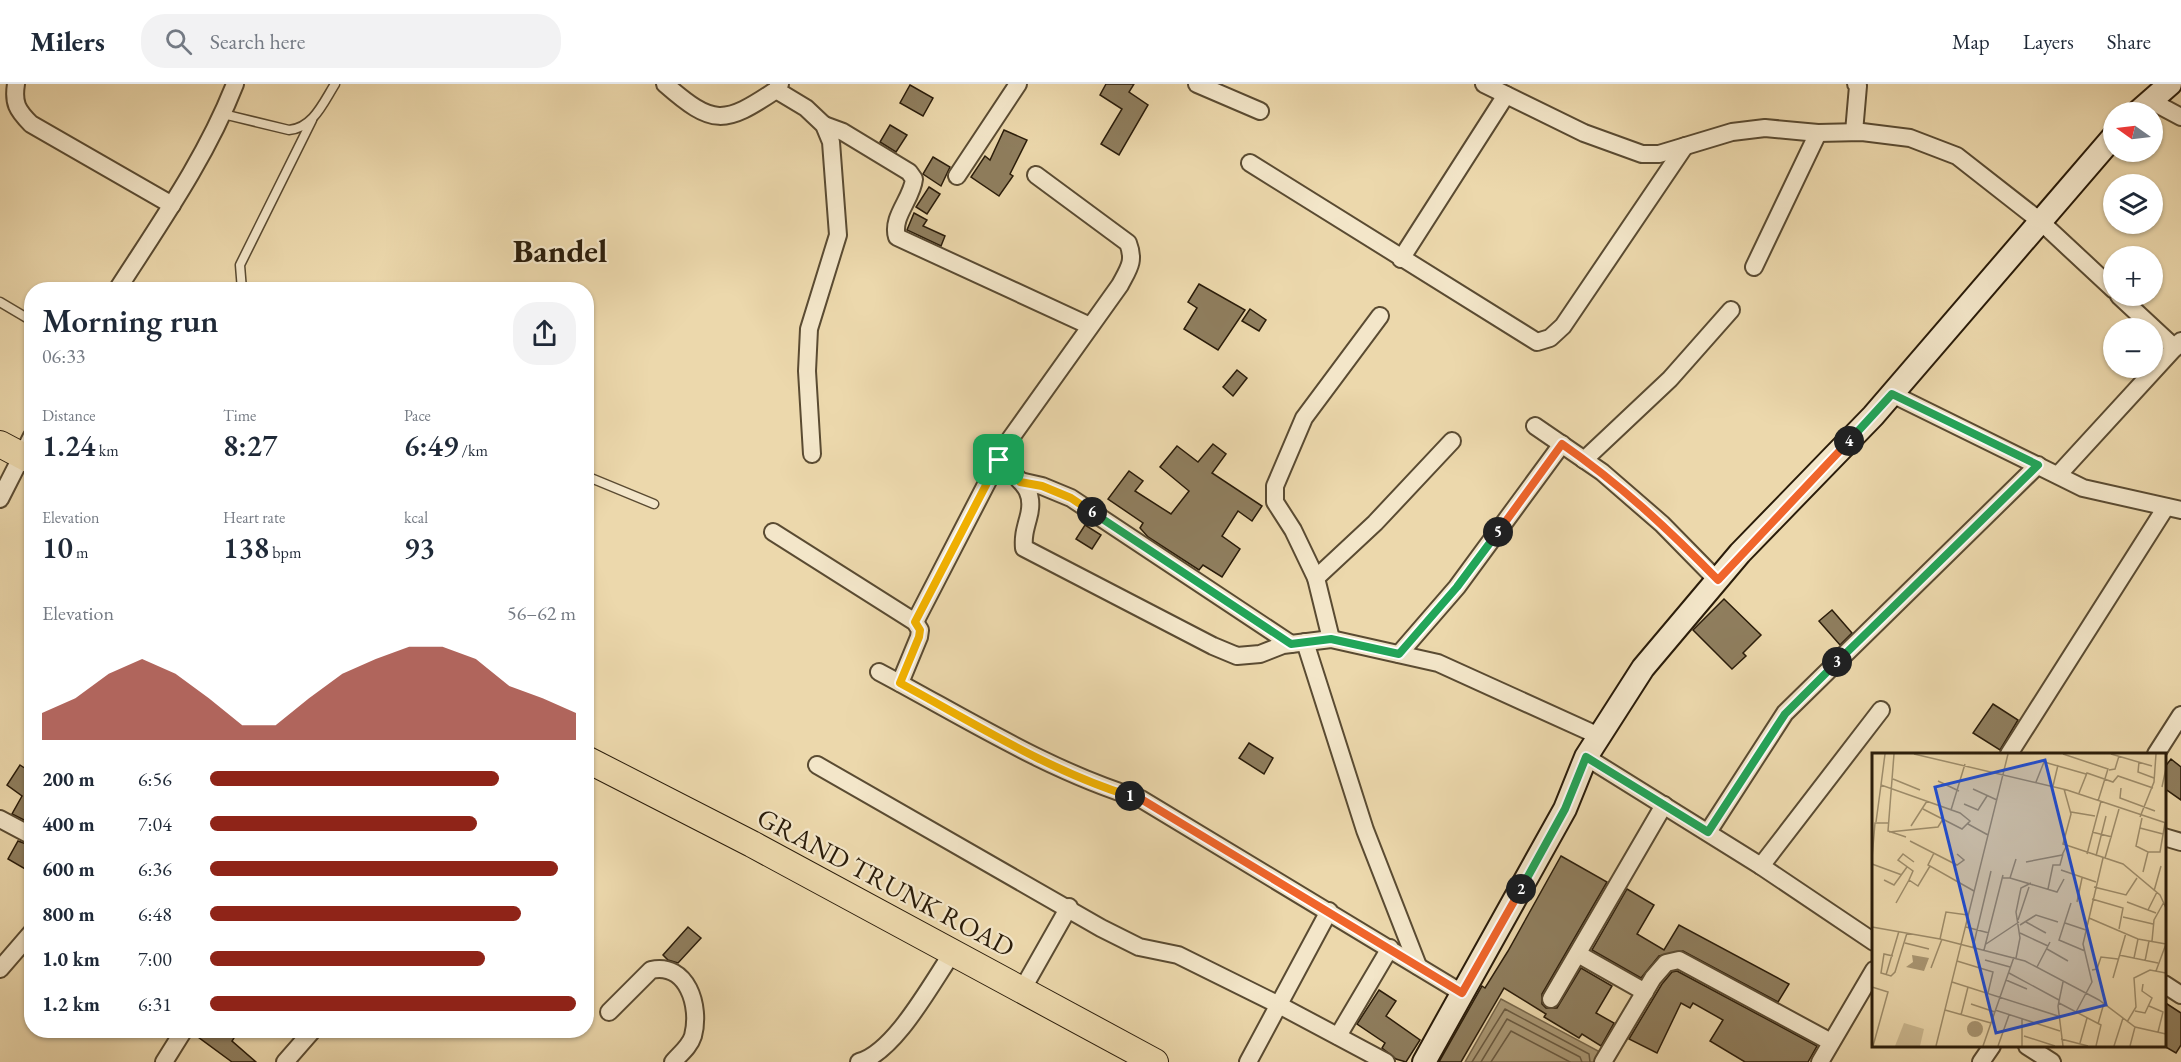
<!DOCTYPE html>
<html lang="en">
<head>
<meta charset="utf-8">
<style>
	:root { --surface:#fff; --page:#f2f2f3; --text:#1f2937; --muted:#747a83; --line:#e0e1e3; --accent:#8f2418 }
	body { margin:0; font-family:"EB Garamond",serif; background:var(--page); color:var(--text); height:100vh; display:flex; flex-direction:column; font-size:22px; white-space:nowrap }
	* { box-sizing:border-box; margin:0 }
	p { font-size:20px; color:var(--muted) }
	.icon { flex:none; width:33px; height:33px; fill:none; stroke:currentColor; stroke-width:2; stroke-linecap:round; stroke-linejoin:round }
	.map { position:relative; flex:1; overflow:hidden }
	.drawer { position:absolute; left:24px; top:198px; width:570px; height:756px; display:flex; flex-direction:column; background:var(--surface); border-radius:24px; box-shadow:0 2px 4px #0004 }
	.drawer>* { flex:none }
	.needle { width:39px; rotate:284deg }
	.tools { position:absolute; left:2103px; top:18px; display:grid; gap:12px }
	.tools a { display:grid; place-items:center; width:60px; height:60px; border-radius:50%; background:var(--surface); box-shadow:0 2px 4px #0004; font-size:30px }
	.pin { position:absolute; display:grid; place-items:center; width:51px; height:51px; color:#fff; margin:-26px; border-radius:12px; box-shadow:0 3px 9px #0006 }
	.km { position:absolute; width:30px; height:30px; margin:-15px; border-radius:50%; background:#222; color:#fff; font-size:16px; line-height:30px; text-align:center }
	.round { display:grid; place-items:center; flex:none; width:63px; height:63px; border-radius:24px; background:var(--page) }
	.overview { display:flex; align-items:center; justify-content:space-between; height:102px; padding:0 18px }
	h1 { font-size:33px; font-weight:600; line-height:45px }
	.figures { display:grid; grid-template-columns:repeat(3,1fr); gap:9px; height:102px; padding:6px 18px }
	.figures div { display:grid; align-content:center }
	.figures b { font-size:30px; font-weight:600 }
	.figures small { font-size:16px; font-weight:400 }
	.figures p { font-size:16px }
	.chart { height:168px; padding:12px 18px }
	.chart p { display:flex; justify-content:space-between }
	.chart svg { width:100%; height:108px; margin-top:6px; fill:var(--accent); opacity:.7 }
	ul { padding:0 18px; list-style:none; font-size:20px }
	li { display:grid; grid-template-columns:96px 72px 1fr; align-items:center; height:45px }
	li i { height:15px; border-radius:8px; background:var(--accent) }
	header { display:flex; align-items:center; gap:36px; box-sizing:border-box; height:84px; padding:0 30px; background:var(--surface); border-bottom:2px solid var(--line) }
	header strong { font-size:28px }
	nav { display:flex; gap:33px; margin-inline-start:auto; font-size:21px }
	.search { width:420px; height:54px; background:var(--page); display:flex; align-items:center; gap:15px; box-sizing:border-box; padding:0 21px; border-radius:24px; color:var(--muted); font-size:22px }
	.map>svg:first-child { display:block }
	.water { fill:#aa9875; stroke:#77664a; stroke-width:1.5 }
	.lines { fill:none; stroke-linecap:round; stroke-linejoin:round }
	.shore { stroke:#6a5a40; stroke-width:1.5 }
	.building { fill:#8f7e5e; stroke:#2a1c0a; stroke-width:1.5 }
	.lane-casing { stroke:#5a4b32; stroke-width:11 }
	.street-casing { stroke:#5a4b32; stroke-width:20 }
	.secondary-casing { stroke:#2a1c0a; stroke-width:26 }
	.primary-casing { stroke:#2a1c0a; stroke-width:28 }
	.lane { stroke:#f3e6c9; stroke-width:8 }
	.street { stroke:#f3e6c9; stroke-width:16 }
	.secondary { stroke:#f3e6c9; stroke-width:22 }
	.primary { stroke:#ecd8ac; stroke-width:26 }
	.split-1-casing { stroke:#fff; stroke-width:12 }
	.split-2-casing { stroke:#fff; stroke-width:12 }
	.split-3-casing { stroke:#fff; stroke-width:12 }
	.split-4-casing { stroke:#fff; stroke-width:12 }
	.split-5-casing { stroke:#fff; stroke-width:12 }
	.split-6-casing { stroke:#fff; stroke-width:12 }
	.split-7-casing { stroke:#fff; stroke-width:12 }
	.split-1 { stroke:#f5b400; stroke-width:8 }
	.split-2 { stroke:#f0652b; stroke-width:8 }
	.split-3 { stroke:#22a559; stroke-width:8 }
	.split-4 { stroke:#22a559; stroke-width:8 }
	.split-5 { stroke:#f0652b; stroke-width:8 }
	.split-6 { stroke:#22a559; stroke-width:8 }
	.split-7 { stroke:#f5b400; stroke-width:8 }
	.labels { text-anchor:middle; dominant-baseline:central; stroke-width:4.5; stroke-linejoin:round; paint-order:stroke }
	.street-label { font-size:27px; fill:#2a1c0a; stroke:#f3e6c9 }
	.district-label { font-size:33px; font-weight:bold; fill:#2a1c0a; stroke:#f3e6c9 }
	.inset-road { fill:none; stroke:#9e8d6b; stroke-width:1.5 }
	.view { fill:#1d4ed8; fill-opacity:0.15; stroke:#1d4ed8; stroke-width:3 }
	.inset-edge { fill:none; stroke:#2a1c0a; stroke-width:3 }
</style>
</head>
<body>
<header>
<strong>Milers</strong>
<div class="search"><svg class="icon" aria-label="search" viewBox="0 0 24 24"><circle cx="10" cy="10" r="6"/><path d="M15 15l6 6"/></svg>Search here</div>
<nav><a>Map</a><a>Layers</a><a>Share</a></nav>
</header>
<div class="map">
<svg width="2181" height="978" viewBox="0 0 2181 978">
	<rect width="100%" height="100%" fill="#ecd8ac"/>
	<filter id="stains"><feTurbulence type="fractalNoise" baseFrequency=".00333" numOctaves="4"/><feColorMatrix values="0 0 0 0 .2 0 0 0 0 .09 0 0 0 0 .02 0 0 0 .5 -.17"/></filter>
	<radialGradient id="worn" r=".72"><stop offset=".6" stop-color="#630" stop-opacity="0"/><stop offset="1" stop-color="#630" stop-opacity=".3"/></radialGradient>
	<polygon class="water" points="1501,915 1600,968 1594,978 1465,978"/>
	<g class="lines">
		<g class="shore">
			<polyline points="1472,978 1505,925 1589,970 1590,978"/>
			<polyline points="1481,978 1507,935 1580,973 1582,978"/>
			<polyline points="1491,978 1511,947 1570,978"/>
		</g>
	</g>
	<g class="building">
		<polygon points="1106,0 1134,0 1129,8 1148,21 1119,71 1101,60 1122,25 1100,11"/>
		<polygon points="910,1 933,14 923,32 900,19"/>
		<polygon points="890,41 907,51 896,68 880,58"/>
		<polygon points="1004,46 1027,56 1010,90 1013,92 999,112 971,93 985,72 990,76"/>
		<polygon points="933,73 950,83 941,102 923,90"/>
		<polygon points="929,103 940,110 927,130 916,123"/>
		<polygon points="914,129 927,136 923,142 945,152 941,162 907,146"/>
		<polygon points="1199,200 1245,226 1218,266 1184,245 1197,224 1188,218"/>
		<polygon points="1250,225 1266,236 1259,247 1242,237"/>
		<polygon points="1237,286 1247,294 1233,312 1223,303"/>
		<polygon points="1213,360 1226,370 1212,389 1262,422 1252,437 1238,427 1222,452 1240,465 1222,493 1203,481 1199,486 1148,453 1140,444 1143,439 1108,415 1129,387 1143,397 1135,407 1171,430 1189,407 1160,383 1177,362 1198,378"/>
		<polygon points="1085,441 1101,451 1092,465 1076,455"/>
		<polygon points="1724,515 1761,551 1743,569 1746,572 1732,585 1693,546"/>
		<polygon points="1832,526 1852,549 1840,561 1819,537"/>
		<polygon points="1993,620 2018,636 2000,666 1973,649"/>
		<polygon points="1249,659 1273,674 1264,690 1239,674"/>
		<polygon points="2171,675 2181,683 2181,716 2164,704 2164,684"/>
		<polygon points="20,681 32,689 32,740 12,730 22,712 7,701"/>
		<polygon points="18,757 32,762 32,789 8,775"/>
		<polygon points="1561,772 1607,798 1542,910 1542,920 1546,924 1557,924 1581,884 1612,902 1596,929 1614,939 1601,962 1582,950 1579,954 1544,933 1546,930 1504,904 1461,978 1439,978 1482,902 1485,904 1508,867"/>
		<polygon points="1627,805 1654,821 1637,850 1664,866 1679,841 1789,900 1778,918 1683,867 1659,872 1641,894 1592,866"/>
		<polygon points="688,843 701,854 678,879 668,876 663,871"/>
		<polygon points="1677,887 1817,962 1808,978 1745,978 1710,957 1723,936 1693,919 1690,924 1681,919 1657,969 1629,955 1662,900 1672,888"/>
		<polygon points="1379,906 1396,917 1386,932 1420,956 1406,978 1396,975 1382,964 1385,959 1357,940"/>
		<polygon points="2164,918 2181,929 2181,961 2176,969 2164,962"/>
		<polygon points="194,946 239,946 232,957 256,978 232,978 194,950"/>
	</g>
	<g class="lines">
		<defs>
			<g id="lane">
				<path d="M223 30 289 46C313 44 323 19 335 0"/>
				<polyline points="242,206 240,181 312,36"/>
				<polyline points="0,218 32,237"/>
				<polyline points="586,392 654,420"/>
			</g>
			<g id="street">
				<path d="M16 0C13 19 17 26 31 40L172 121"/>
				<path d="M665 0C713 42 724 41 776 6L780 0"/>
				<polyline points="1197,0 1260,27"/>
				<polyline points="1484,0 1584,49 1642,70 1659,70 1732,48 1765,44 1818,49 1862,48 1910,54 1957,72 2040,137 2114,206"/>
				<polyline points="776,6 806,24 824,41 831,58 838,151 809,245 807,287 812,370"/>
				<polyline points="2151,17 2181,33"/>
				<path d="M824 41 843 48 909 88 914 95C912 115 891 133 897 153L1090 242"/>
				<polyline points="1854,48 1858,2 1856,0"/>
				<polyline points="1250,79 1537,258 1550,254 1563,242 1685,62"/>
				<polyline points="957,92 1018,0"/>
				<polyline points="1401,175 1506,11"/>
				<polyline points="1754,183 1818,49"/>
				<path d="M117 206C160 139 206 74 235 0"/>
				<polyline points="2119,212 2175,264"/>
				<polyline points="1892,310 2083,404 2181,426"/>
				<polyline points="1535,342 1602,388 1662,440 1717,496"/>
				<path d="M999 376C1019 397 1037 404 1028 435 1025 446 1023 453 1024 464L1213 562 1237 572 1260 570 1283 561 1331 555 1438 579 1599 652"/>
				<polyline points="1584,376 1670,295 1731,226"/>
				<polyline points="2058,391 2181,257"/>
				<polyline points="1020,397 1042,402 1071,414 1291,560"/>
				<polyline points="0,415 32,352"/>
				<polyline points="773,448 915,538 920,546 919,553 900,599"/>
				<polyline points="1316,494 1375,439 1452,357"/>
				<path d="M915 538 1008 358 1120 201C1129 184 1135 177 1128 159L1036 91"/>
				<polyline points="1331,555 1316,494 1293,446 1275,418 1275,402 1304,334 1380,232"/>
				<polyline points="1305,558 1365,746 1418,882"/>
				<polyline points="1399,570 1457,503 1562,360"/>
				<path d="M879 588C964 633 1048 687 1141 715L1462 909"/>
				<polyline points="2009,670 2166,423"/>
				<polyline points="2156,670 2181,631"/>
				<polyline points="1586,673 1761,782 1874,858"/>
				<polyline points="817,681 1101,844 1139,863 1178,871 1279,921 1386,978"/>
				<polyline points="0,735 32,752"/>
				<polyline points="1708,748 1785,629 2038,381"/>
				<polyline points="2164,753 2181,758"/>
				<polyline points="1761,782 1881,626"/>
				<polyline points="1578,870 1645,908"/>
				<polyline points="0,885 32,848"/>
				<polyline points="2164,900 2181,911"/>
				<polyline points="1022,906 1069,823"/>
				<polyline points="1551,915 1664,721"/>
				<path d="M609 928 651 886C687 878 701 922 693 952 690 962 680 970 673 978"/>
				<polyline points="1338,952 1390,864"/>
				<polyline points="2027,962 2052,978"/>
				<polyline points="164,978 184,946"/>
				<polyline points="285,978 313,946"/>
				<path d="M859 978C895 968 931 900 953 868"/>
				<polyline points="1248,978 1329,827"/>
				<polyline points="1603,978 1653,894 1666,879 1679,876 1831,958"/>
				<polyline points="1820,978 1874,886"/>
				<polyline points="1981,978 1992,962"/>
			</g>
			<g id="secondary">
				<polyline points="2138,28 2170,0"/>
				<polyline points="1424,978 1565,725 1586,673 1643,584 1740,469 1873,332 2114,52"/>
			</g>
			<g id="primary">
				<polyline points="0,360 32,377"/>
				<polyline points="586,675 752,760 1155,978"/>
			</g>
		</defs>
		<use href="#lane" class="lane-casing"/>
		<use href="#street" class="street-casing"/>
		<use href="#secondary" class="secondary-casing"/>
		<use href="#primary" class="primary-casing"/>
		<use href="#lane" class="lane"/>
		<use href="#street" class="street"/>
		<use href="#secondary" class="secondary"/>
		<use href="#primary" class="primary"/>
	</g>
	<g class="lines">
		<defs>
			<path id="split-1" d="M999 376 915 538 920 546 919 553 900 599C974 639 1049 687 1130 712"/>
			<polyline id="split-2" points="1130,712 1141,715 1462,909 1521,805"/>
			<polyline id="split-3" points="1521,805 1565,725 1586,673 1708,748 1785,630 1837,578"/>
			<polyline id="split-4" points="1837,578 2038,381 1892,310 1849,357"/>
			<path id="split-5" d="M1498 448 1562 360C1620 400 1669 446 1718 496L1849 357"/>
			<polyline id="split-6" points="1092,428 1291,560 1331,555 1399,570 1457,503 1498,448"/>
			<polyline id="split-7" points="999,376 1020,398 1042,402 1071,414 1092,428"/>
		</defs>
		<use href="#split-1" class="split-1-casing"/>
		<use href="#split-2" class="split-2-casing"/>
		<use href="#split-3" class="split-3-casing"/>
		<use href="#split-4" class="split-4-casing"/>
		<use href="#split-5" class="split-5-casing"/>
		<use href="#split-6" class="split-6-casing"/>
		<use href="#split-7" class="split-7-casing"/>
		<use href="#split-1" class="split-1"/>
		<use href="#split-2" class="split-2"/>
		<use href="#split-3" class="split-3"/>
		<use href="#split-4" class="split-4"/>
		<use href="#split-5" class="split-5"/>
		<use href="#split-6" class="split-6"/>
		<use href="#split-7" class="split-7"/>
	</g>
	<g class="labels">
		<g class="street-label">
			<text transform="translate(886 798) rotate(28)">GRAND TRUNK ROAD</text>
		</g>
		<g class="district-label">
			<text x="560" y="166">Bandel</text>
		</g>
	</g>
	<g transform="translate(1872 669)">
		<rect width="294" height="294" fill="#ecd8ac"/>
		<path d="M32 270 52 276 48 293H23Z" fill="#cbb890"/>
		<path d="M40 202 57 205 52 218 34 214 41 209ZM95 276a8 8 0 1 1 16 0a8 8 0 1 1-16 0Z" fill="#aa9875"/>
		<path class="inset-road" d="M13 1 9 32 88 60 98 68 90 76 51 56M22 1 16 78 34 84M42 1 195 37 294 70M191 1 236 16 226 48M239 1 280 13M267 9 266 19 282 25M237 17 243 16 247 3M21 26 48 37M66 28 87 38M164 29 172 9 214 21M181 33 186 12M290 34 294 15M249 35 248 45 283 58M101 36 125 47M192 36 199 61 191 91 251 111 288 142 294 155M207 40 215 20 241 29 246 23 281 35M92 51 106 57 115 43M79 57 93 11M199 59 223 63M268 64 282 29 284 1M270 65 264 93 276 99H288L293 70M4 69 9 32M96 71 116 82M39 73 55 48M268 75 291 81M17 79 66 74 71 66M220 79 240 84M38 88 85 112 92 107 85 101M62 100 56 112 102 138M215 101 229 48M224 103 234 63M0 105 3 70H16M233 105 247 56M42 109 31 101 26 107 41 118 37 127 46 133 58 113M154 109 190 102 194 94M0 111 30 122M189 117 224 129M271 119 276 99M131 125H138L144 106M138 125 185 139 192 126M12 127 22 132 35 114M222 134 254 142 265 125M176 136 181 112H188L191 101M282 138 289 113M220 146 251 155 247 176M205 149 210 125M255 149 284 160M24 150 37 127M199 150 187 187 213 198M276 157 285 139M251 164 281 171M217 165 266 186 294 191M146 167 157 134M154 169 174 180M193 170 214 177M148 172 164 162 186 169M0 174 68 186 153 208 227 247 263 274 294 281M94 174 117 180M148 180 176 193M68 186 74 159 96 162M280 188 282 167 292 149M33 190 57 196M114 191 147 169M101 194 119 118M175 196 196 208M112 197 131 122M247 202 286 210M21 203 12 201 9 220 19 223 23 219 35 180M144 205 148 185 144 159 149 135 159 130M262 205 266 186M113 207 138 214M85 208 121 219 116 240M273 208 277 188M165 214 178 189M59 215 70 186M220 217 225 216 229 204 246 206M284 218 294 191M137 220 187 247M14 222 27 178M241 225 254 180M134 227 155 236M80 229 186 263M0 234 16 239 1 293M187 250 229 272 224 293M99 251 123 259M277 253 291 259 286 279M73 257 119 270M123 257 188 278M263 258 273 260 280 245 270 238 271 231M204 259 220 229 211 191 231 105M89 262 96 234M255 269 264 254 262 225 278 217 294 220M226 271 232 250M152 283 183 293M189 286 216 293M208 290 215 265M64 293 136 1M111 293 142 204M126 293 137 262M150 293V266M191 293 186 253 191 229M242 293 251 265M258 293 263 274"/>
		<path class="view" d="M173 7 234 252 124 280 63 34Z"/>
		<rect width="294" height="294" class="inset-edge"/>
	</g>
	<rect width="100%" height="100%" filter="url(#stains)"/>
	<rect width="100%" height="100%" fill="url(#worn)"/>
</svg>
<div class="tools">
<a><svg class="needle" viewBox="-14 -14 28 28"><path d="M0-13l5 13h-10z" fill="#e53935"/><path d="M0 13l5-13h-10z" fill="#747a83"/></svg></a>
<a><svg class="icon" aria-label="layers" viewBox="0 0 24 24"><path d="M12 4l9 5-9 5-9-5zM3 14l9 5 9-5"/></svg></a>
<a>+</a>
<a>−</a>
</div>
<div class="pin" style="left:999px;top:376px;background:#1e9e55"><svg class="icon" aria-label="arrive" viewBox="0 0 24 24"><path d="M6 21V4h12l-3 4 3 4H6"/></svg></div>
<b class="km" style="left:1130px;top:712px">1</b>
<b class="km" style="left:1521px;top:805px">2</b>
<b class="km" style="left:1837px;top:578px">3</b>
<b class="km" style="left:1849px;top:357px">4</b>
<b class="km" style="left:1498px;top:448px">5</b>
<b class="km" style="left:1092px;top:428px">6</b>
<section class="drawer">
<div class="overview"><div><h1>Morning run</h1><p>06:33</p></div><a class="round"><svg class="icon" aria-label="share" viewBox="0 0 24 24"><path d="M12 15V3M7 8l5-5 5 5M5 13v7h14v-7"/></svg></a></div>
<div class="figures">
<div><p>Distance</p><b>1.24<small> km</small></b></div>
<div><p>Time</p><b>8:27</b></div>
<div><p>Pace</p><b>6:49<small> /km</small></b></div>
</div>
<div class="figures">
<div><p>Elevation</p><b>10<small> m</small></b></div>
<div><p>Heart rate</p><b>138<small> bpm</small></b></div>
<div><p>kcal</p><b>93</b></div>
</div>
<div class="chart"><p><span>Elevation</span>56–62 m</p>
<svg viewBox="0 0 160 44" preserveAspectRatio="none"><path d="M0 44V33L10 27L20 17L30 11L40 17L50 27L60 38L70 38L80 27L90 17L100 11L110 6L120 6L130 11L140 22L150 27L160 33V44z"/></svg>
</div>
<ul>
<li><b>200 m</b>6:56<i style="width:79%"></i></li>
<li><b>400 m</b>7:04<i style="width:73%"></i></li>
<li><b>600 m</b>6:36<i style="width:95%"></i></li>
<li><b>800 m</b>6:48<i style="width:85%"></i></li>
<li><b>1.0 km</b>7:00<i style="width:75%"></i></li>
<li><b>1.2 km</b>6:31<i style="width:100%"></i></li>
</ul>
</section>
</div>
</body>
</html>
